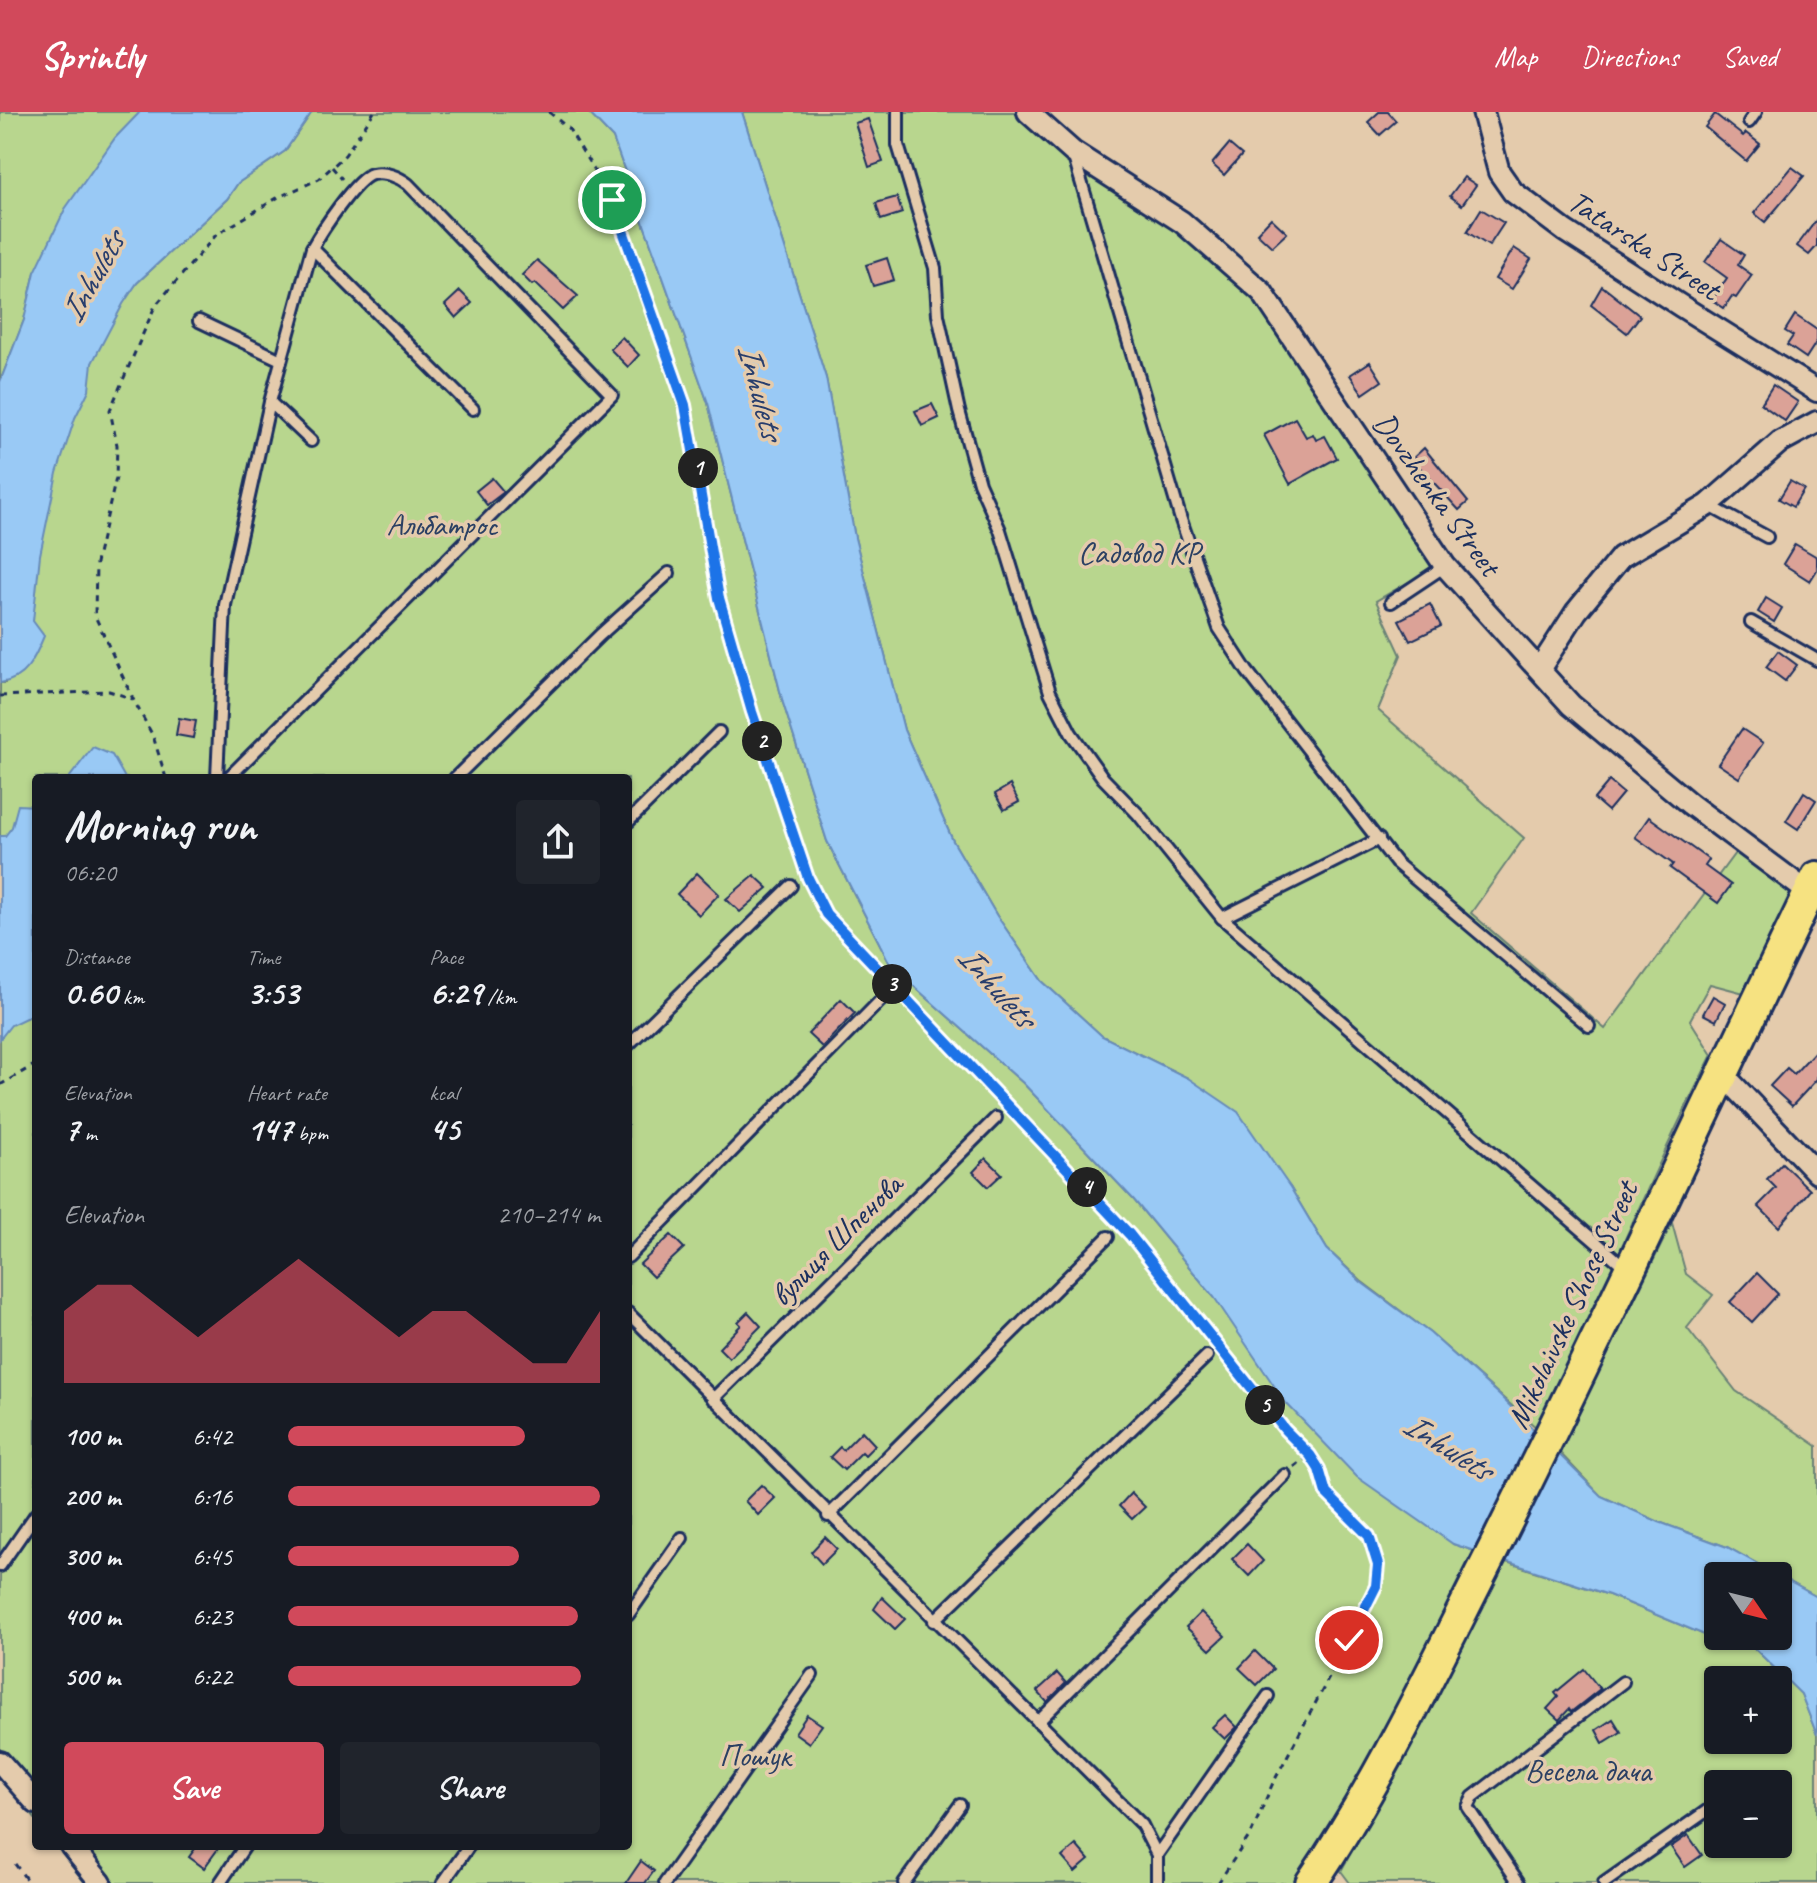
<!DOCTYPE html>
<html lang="en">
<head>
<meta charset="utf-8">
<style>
	:root { --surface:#171b24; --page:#20242c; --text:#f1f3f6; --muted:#9ea1a6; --accent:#d1495b }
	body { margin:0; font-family:Caveat,sans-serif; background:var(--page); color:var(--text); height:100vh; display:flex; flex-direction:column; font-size:30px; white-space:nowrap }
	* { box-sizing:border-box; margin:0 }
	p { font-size:26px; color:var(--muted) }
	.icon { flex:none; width:44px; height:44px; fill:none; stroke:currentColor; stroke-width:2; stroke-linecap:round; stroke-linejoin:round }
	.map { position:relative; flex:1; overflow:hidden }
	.details { position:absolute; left:32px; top:662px; width:600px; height:1076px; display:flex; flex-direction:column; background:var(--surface); border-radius:8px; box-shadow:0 2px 6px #0004 }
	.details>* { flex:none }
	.needle { width:52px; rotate:125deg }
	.buttons { position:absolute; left:1704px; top:1450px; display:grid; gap:16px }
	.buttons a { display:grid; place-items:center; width:88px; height:88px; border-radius:8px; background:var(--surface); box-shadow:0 2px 6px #0004; font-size:40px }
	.pin { position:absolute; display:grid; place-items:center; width:68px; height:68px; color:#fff; margin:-34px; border:4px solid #fff; border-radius:50%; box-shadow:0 2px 8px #0007 }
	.km { position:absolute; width:40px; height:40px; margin:-20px; border-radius:50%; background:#222; color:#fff; font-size:22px; line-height:40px; text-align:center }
	.round { display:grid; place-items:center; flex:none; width:84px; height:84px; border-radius:8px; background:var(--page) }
	.head { display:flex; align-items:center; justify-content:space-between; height:136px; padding:0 32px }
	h1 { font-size:44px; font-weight:600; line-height:60px }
	.metrics { display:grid; grid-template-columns:repeat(3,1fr); gap:12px; height:136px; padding:8px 32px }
	.metrics div { display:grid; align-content:center }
	.metrics b { font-size:34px; font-weight:600 }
	.metrics small { font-size:22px; font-weight:400 }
	.metrics p { font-size:22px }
	.chart { height:224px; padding:16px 32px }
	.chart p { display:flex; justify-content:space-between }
	.chart svg { width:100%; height:144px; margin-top:8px; fill:var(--accent); opacity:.7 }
	.cta { display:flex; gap:16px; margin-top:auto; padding:16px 32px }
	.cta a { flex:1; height:92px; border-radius:8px; background:var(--accent); color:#fff; font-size:32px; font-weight:600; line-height:92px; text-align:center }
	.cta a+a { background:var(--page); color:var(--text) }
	ul { padding:0 32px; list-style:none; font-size:26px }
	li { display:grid; grid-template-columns:128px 96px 1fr; align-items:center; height:60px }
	li i { height:20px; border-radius:10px; background:var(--accent) }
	header { display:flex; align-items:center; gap:48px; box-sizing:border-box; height:112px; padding:0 40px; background:var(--accent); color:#fff }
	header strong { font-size:38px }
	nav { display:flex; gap:44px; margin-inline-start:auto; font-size:28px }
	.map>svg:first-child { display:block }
	.green { fill:#b8d68e; stroke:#6a8276; stroke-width:2; fill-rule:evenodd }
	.water { fill:#99c9f5; stroke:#678bb9; stroke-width:2; fill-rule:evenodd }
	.building { fill:#dba297; stroke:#1b2f5e; stroke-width:2 }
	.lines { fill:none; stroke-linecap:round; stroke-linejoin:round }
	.lane-casing { stroke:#1b2f5e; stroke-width:16 }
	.street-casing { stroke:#1b2f5e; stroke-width:26 }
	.primary-casing { stroke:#1b2f5e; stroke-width:36 }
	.path { stroke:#1b2f5e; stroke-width:3; stroke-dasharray:6 6; stroke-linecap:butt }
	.lane { stroke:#e4cbac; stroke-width:10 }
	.street { stroke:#e4cbac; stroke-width:20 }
	.primary { stroke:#f6e281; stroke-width:30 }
	.route-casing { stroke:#fff; stroke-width:16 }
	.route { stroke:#1a73e8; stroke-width:10 }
	.labels { text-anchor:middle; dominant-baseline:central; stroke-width:7; stroke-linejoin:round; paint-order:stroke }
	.street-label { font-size:32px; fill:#1b2f5e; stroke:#e4cbac }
	.park-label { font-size:32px; fill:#2b4063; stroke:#e4cbac }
	.water-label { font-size:34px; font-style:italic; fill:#283e6d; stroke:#e4cbac }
</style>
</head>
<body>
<header>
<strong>Sprintly</strong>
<nav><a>Map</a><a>Directions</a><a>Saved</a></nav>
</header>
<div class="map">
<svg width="1817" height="1771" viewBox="0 0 1817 1771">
	<rect width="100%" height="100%" fill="#e4cbac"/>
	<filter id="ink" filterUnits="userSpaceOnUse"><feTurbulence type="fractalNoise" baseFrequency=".0125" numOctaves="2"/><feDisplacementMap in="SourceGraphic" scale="16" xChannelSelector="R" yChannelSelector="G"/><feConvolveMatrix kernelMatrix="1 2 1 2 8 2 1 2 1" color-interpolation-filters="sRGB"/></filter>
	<g filter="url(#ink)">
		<g class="green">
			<polygon points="0,0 171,0 35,160 24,208 0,270"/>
			<polygon points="312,0 588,0 613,26 708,291 783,591 827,729 891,854 1023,971 1134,1088 1214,1185 1453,1432 1475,1439 1311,1771 85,1771 56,1734 628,1734 628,666 36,666 36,705 0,732 0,571 5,571 17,489 94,228 137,171 227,87 238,71 285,39"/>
			<path d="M742 0H1019L1139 88 1255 182 1436 454 1376 489 1401 543 1378 598 1524 726 1471 801 1605 917 1738 737 1795 782 1744 881 1710 872 1690 908 1712 943C1649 1065 1598 1194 1538 1317L1430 1221 1361 1169 1327 1137 1290 1075 1188 966 1102 924 1042 869 997 804 953 729 904 618 855 426 826 266Z"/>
			<polygon points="36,893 36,1708 0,1664 0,908"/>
			<polygon points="1672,1111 1686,1162 1713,1183 1687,1216 1736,1279 1817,1334 1817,1485 1727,1435 1659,1410 1601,1384 1559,1340"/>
			<path d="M1503 1449 1609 1483 1707 1524 1752 1534 1801 1582 1817 1623V1771H1350L1341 1759 1383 1683ZM1718 1568H1778V1628H1718ZM1718 1672H1778V1732H1718Z"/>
		</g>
		<g class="water">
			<path d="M140 0H312L285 39 238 71 227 87 137 171 123 192 92 251 89 278 75 306 57 361 40 443 33 509 44 524C35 546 25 568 0 571V270L24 208 35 160 65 97 115 26Z"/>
			<path d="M588 0H742L826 266 855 426 904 618 953 729 997 804 1042 869 1102 924 1188 966 1238 1000 1290 1075 1327 1137 1361 1170 1430 1221 1499 1283 1601 1384 1659 1410 1727 1435 1817 1485V1623L1801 1582 1752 1534 1707 1524 1609 1483 1453 1432 1357 1365 1285 1290 1214 1185 1134 1088 1023 971 891 854 827 729 783 591 708 291 613 26ZM1718 1464H1778V1524H1718Z"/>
			<polygon points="93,635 112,643 125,666 69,666"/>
			<polygon points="18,693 36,694 36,901 11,913 0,927 0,724 5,724 12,715"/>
		</g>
		<g class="building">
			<polygon points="1379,0 1388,0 1396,9 1380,23 1368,10"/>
			<polygon points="1715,2 1743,24 1746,21 1760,32 1746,49 1705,15"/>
			<polygon points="868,7 883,50 869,55 855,11"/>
			<polygon points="1229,32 1242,43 1224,63 1212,52"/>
			<polygon points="1792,55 1804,64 1765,110 1754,101"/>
			<polygon points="1464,65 1476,73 1462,93 1450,84"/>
			<polygon points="897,85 902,101 881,108 876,91"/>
			<polygon points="1481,97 1504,111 1489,134 1467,120"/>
			<polygon points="1271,106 1287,121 1272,135 1257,121"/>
			<polygon points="1817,107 1817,134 1809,143 1797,134"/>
			<polygon points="1721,127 1744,143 1738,153 1752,163 1736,186 1732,184 1724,196 1712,188 1727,166 1705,150"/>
			<polygon points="1514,136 1531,147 1512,177 1495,167"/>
			<polygon points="887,146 894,168 873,174 866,153"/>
			<polygon points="537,148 578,184 563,198 535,171 532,173 522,163"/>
			<polygon points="1602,174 1640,204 1627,221 1591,193"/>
			<polygon points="460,179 472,191 456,206 445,193"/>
			<polygon points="1795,203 1817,218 1817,229 1806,246 1787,233 1793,224 1785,219"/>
			<polygon points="622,225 639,243 628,255 610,237"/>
			<polygon points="1370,250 1382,269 1363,282 1350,263"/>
			<polygon points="1773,273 1798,290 1785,309 1761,292"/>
			<polygon points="932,292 939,306 922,314 915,299"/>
			<polygon points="1295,306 1306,325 1313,322 1316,328 1325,324 1337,346 1290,372 1264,323"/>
			<polygon points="1424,336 1468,390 1459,398 1412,347"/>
			<polygon points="492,366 504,380 487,393 476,379"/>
			<polygon points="1790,369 1804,377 1793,395 1779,387"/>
			<polygon points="1795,432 1817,445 1817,458 1810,469 1783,452"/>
			<polygon points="1766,486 1782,496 1774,510 1758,500"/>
			<polygon points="1430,492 1441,514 1410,529 1399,508"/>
			<polygon points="1778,539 1797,553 1785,569 1766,555"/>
			<polygon points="179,606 196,609 193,626 176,623"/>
			<polygon points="1742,617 1763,631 1739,666 1718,652"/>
			<polygon points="1609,669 1623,681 1608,699 1594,687"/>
			<polygon points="1010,673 1019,690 1004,698 995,682"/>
			<polygon points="1804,680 1816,688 1798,717 1786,709"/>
			<polygon points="1649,705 1709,748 1705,754 1731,773 1718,791 1670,756 1673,752 1635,725"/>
			<polygon points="697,761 719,782 699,803 677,782"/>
			<polygon points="754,763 768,776 740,800 726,787"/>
			<polygon points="1713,884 1725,891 1716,909 1703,902"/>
			<polygon points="841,887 855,901 822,935 808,922"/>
			<polygon points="1817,937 1817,967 1792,994 1770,974 1787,956 1794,962"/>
			<polygon points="986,1046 1002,1062 988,1075 973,1060"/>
			<polygon points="1782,1051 1810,1078 1779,1115 1758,1094 1776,1076 1767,1067"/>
			<polygon points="671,1123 684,1136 653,1165 640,1152"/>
			<polygon points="1757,1161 1778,1182 1752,1210 1730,1190"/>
			<polygon points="748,1200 761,1214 729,1246 719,1236 741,1213 738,1210"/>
			<polygon points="862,1319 875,1333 865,1343 862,1340 844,1358 830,1345 840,1335 843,1338"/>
			<polygon points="761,1373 775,1386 758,1403 745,1389"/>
			<polygon points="1131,1381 1145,1395 1132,1407 1119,1394"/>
			<polygon points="825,1425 837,1437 822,1452 811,1440"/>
			<polygon points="1247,1432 1263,1449 1249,1464 1232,1447"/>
			<polygon points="882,1485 905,1507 895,1517 874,1497"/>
			<polygon points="1201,1500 1225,1524 1210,1538 1186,1515"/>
			<polygon points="1255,1539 1273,1557 1257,1573 1239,1556"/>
			<polygon points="1584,1557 1600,1577 1571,1600 1569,1597 1559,1608 1547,1597 1558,1585 1555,1581"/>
			<polygon points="1057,1561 1066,1571 1047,1590 1037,1579"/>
			<polygon points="807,1603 822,1613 809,1631 795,1621"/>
			<polygon points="1225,1603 1237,1615 1225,1627 1212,1615"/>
			<polygon points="1613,1607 1621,1620 1603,1631 1596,1618"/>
			<polygon points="1688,1723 1702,1743 1685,1755 1671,1735"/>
			<polygon points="1076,1733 1089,1748 1075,1760 1062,1745"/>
			<polygon points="197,1734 220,1734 204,1756 189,1745"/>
			<polygon points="641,1749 654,1759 645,1771 626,1771"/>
		</g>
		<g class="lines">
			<defs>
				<g id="lane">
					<polyline points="898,0 898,33 935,156 938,203 959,299 979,371 1000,418 1050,580 1071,621 1103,666 1138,702 1222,806 1626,1156"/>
					<polyline points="1749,10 1756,0"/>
					<polyline points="1073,42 1181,408 1219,516 1247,559 1396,751 1589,914"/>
					<polyline points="312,136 473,297"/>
					<polyline points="199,209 281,248"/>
					<polyline points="270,290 311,329"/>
					<polyline points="1708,393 1767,425"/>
					<polyline points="1391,490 1445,454"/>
					<polyline points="1751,510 1817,548"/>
					<path d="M217 666 225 493 270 290 312 136C321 120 355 67 372 62 385 59 399 65 408 72L612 283 228 666"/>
					<polyline points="455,666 600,523 669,461"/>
					<polyline points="628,710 719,620"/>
					<polyline points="1222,806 1379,727"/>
					<polyline points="628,933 791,774"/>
					<polyline points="628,1145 884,885"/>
					<polyline points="628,1201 1142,1713 1157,1743 1157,1771"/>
					<polyline points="713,1287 996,1006"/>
					<polyline points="828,1404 1108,1125"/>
					<polyline points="0,1454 36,1402"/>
					<polyline points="628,1503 682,1426"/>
					<polyline points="934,1509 1207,1244"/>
					<polyline points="1038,1610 1285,1363"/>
					<polyline points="1157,1743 1268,1584"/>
					<polyline points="220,1771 245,1734"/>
					<polyline points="443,1771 469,1734"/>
					<polyline points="665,1771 812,1563"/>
					<polyline points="904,1771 960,1693"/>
					<polyline points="1519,1771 1468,1695 1473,1685 1623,1570"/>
					<polyline points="1604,1771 1718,1691"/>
				</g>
				<g id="street">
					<polyline points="1028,0 1073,40 1182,110 1262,180 1445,454 1571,593 1690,692 1817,787"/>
					<polyline points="1483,0 1499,60 1513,80 1565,119 1681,194 1817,279"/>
					<polyline points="1540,556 1576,500 1621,445 1708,393 1780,330 1817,310"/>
					<polyline points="1722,961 1817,1061"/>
					<polyline points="0,1650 36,1691"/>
					<polyline points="71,1734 101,1771"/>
				</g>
				<path id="primary" d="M1311 1771C1381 1668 1435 1552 1491 1442 1604 1218 1708 990 1817 765"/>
			</defs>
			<use href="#lane" class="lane-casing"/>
			<use href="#street" class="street-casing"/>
			<use href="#primary" class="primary-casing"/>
			<g class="path">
				<polyline points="549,0 569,17 612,88 685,293 719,486 752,600 808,766 826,802 890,870"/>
				<polyline points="332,55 342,67"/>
				<polyline points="0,584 109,579 133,587"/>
				<polyline points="166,666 153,624 133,587 95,504 96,451 116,366 117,333 110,298 155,194 216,123 277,86 319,67 345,43 374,0"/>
				<polyline points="898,879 1063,1048 1130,1123 1217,1232"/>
				<polyline points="0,973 36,952"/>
				<polyline points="1294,1355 1310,1343"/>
				<polyline points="15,1752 29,1771"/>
				<polyline points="1218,1771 1252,1720 1272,1673 1349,1528 1376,1474 1378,1453 1369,1424 1326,1381 1319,1357 1310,1343 1285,1318 1222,1238"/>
			</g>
			<use href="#lane" class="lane"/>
			<use href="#street" class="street"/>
			<use href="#primary" class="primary"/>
		</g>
	</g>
	<g class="lines" filter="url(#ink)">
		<defs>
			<polyline id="route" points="612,88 685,293 719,486 752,600 808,766 826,802 1130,1123 1285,1318 1310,1343 1319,1357 1326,1381 1369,1424 1378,1453 1376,1474 1349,1528"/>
		</defs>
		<use href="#route" class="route-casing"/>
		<use href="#route" class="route"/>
	</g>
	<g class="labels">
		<g class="street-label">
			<text transform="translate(1644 133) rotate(33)">Tatarska Street</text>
			<text transform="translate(1437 382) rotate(54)">Dovzhenka Street</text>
			<text transform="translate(836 1128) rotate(-45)">вулиця Шпенова</text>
			<text transform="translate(1572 1193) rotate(-65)">Mikolaivske Shose Street</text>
		</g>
		<g class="park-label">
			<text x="442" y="412">Альбатрос</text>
			<text x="1139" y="440">Садовод КР</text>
			<text x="755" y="1643">Пошук</text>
			<text x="1588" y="1658">Весела дача</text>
		</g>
		<g class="water-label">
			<text transform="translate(92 165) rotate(-61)">Inhulets</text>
			<text transform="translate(761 279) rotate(75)">Inhulets</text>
			<text transform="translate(997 874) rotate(48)">Inhulets</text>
			<text transform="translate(1448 1334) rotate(32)">Inhulets</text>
		</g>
	</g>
</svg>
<div class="buttons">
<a><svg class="needle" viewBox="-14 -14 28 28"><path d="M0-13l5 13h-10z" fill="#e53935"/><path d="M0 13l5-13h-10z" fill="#9ea1a6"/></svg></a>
<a>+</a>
<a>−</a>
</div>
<div class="pin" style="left:612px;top:88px;background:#1e9e55"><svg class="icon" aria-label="arrive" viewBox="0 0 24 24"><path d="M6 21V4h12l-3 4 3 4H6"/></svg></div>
<div class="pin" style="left:1349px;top:1528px;background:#d93025"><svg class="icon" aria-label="check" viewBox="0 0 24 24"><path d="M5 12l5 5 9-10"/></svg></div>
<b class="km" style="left:698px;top:356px">1</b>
<b class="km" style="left:762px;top:629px">2</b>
<b class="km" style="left:892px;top:872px">3</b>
<b class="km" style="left:1087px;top:1075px">4</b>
<b class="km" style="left:1265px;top:1293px">5</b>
<section class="details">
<div class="head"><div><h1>Morning run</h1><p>06:20</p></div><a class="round"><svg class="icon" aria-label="share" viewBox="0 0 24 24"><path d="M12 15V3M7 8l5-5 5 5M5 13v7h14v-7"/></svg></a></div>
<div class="metrics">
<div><p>Distance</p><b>0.60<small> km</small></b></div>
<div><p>Time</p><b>3:53</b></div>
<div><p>Pace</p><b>6:29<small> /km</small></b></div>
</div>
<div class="metrics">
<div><p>Elevation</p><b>7<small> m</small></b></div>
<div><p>Heart rate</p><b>147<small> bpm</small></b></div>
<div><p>kcal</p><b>45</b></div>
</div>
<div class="chart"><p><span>Elevation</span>210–214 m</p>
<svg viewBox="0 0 160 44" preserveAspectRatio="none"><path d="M0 44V22L10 14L20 14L30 22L40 30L50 22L60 14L70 6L80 14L90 22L100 30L110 22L120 22L130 30L140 38L150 38L160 22V44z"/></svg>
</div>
<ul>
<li><b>100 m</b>6:42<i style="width:76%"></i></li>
<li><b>200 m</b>6:16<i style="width:100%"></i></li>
<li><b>300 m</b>6:45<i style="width:74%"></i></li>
<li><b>400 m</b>6:23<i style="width:93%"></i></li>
<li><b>500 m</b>6:22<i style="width:94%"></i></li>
</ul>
<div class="cta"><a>Save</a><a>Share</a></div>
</section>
</div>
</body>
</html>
